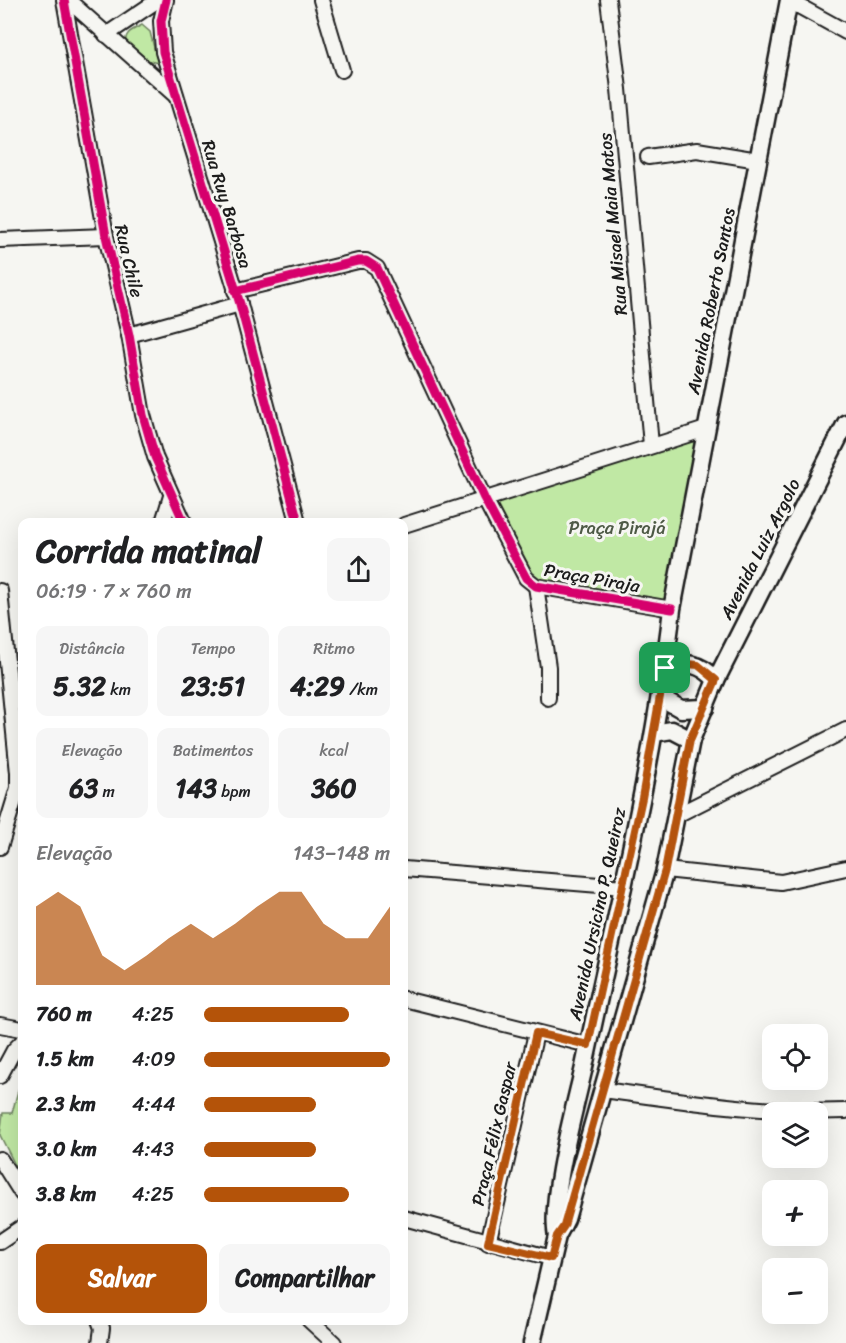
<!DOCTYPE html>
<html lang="pt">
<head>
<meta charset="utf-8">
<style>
	:root { --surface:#fff; --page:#f6f6f6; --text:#202124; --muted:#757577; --accent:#b45309 }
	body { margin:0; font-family:Sriracha,sans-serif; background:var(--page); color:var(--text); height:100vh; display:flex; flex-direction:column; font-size:22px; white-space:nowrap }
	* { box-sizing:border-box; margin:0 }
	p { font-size:20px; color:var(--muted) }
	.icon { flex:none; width:33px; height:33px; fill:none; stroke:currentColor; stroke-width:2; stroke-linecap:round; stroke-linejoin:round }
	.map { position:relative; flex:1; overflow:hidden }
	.details { position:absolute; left:18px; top:518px; width:390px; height:807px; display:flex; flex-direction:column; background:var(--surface); border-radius:12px; box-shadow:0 6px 24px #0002 }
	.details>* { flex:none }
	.fabs { position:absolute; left:762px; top:1024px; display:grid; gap:12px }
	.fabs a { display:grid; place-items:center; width:66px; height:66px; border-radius:12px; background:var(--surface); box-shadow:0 6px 24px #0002; font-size:30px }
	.pin { position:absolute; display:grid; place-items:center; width:51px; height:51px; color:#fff; margin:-26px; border-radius:12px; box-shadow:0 3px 9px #0006 }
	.round { display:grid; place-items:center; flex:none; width:63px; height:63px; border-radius:12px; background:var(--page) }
	.overview { display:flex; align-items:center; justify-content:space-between; height:102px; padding:0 18px }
	h1 { font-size:33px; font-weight:700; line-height:45px }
	.figures { display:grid; grid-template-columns:repeat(3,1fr); gap:9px; height:102px; padding:6px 18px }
	.figures div { display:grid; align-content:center; border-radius:12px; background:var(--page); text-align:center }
	.figures b { font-size:26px; font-weight:700 }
	.figures small { font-size:16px; font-weight:400 }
	.figures p { font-size:16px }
	.chart { height:168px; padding:12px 18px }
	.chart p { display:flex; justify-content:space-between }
	.chart svg { width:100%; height:108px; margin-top:6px; fill:var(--accent); opacity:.7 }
	.primary-button { display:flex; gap:12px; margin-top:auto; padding:12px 18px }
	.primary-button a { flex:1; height:69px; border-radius:12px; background:var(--accent); color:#fff; font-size:24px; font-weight:700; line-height:69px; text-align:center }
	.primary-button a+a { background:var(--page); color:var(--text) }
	ul { padding:0 18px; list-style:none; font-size:20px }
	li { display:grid; grid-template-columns:96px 72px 1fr; align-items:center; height:45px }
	li i { height:15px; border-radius:8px; background:var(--accent) }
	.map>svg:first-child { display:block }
	.green { fill:#c0e8a4; stroke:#6e8260; stroke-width:1.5 }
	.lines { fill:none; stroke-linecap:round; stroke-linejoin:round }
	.minor-casing { stroke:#1c1c1c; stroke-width:18 }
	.major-casing { stroke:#1c1c1c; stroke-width:21 }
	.minor { stroke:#f6f6f2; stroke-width:14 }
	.major { stroke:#f6f6f2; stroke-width:16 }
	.cycleway-casing { stroke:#f6f6f2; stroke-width:13 }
	.cycleway { stroke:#d6006c; stroke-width:9 }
	.route-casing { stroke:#fff; stroke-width:12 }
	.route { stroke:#b45309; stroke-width:8 }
	.labels { text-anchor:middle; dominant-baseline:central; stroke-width:6; stroke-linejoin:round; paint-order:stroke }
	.street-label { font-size:18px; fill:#1c1c1c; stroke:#f6f6f2 }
	.park-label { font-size:18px; fill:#4d5945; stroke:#f6f6f2 }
</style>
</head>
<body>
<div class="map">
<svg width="846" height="1343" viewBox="0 0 846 1343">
	<rect width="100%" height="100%" fill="#f6f6f2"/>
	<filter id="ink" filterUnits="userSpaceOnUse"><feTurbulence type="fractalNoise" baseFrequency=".0167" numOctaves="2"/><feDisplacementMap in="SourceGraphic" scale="12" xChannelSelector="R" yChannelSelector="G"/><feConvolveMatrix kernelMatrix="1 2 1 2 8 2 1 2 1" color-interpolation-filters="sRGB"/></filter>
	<g filter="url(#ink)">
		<g class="green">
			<path d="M142 25 150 32 158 63 150 61 126 44C124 32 133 30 142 25Z"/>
			<polygon points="706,429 672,609 536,586 484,498"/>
			<polygon points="22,1076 22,1179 0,1135 3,1113 12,1113"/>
		</g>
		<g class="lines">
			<defs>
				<g id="minor">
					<polyline points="64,0 106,236 129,335 143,415 155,457 184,522"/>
					<polyline points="68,0 176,96"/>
					<polyline points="166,0 161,21 163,52 240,304 298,522"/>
					<polyline points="321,0 342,70"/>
					<polyline points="608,0 619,89 651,445"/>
					<polyline points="788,0 846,32"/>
					<polyline points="106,35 158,0"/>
					<polyline points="648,157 697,150 758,160"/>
					<polyline points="0,240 106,236"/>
					<polyline points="235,291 358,261 366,261 377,268 484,498 526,578 536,586 672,609"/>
					<polyline points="129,335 240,304"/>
					<polyline points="163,522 171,496"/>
					<polyline points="404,525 706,429"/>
					<polyline points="536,586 548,667 548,698"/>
					<polyline points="0,591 18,773 18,788 0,847"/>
					<polyline points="675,816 846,730"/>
					<polyline points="404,869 624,887"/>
					<polyline points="665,870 781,882 846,868"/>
					<polyline points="404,999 588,1045"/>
					<polyline points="0,1025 22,1029"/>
					<polyline points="0,1076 14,1050 22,1042"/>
					<path d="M604 1090C684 1101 765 1114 846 1111"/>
					<polyline points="0,1159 22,1194"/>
					<polyline points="404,1218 551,1258"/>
					<polyline points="0,1242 22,1227"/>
					<polyline points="488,1243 536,1033"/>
					<polyline points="99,1320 102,1328 100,1343"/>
					<polyline points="309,1320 334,1343"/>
				</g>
				<g id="major">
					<path d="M665 667C686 661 701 663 716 680"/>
					<polyline points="660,697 681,709 705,708"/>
					<polyline points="654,733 672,730 691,740"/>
					<path d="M557 1236C549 1200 575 1107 584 1067 616 915 654 763 672 609L789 0"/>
					<polyline points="532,1343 557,1236 566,1219 665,870 691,740 716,680 846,423"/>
				</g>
			</defs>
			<use href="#minor" class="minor-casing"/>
			<use href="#major" class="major-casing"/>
			<use href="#minor" class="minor"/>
			<use href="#major" class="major"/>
			<defs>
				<g id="cycleway">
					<polyline points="64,0 106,236 129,335 143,415 155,457 184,522"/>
					<polyline points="166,0 161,21 163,52 240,304 298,522"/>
					<polyline points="235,291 358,261 366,261 377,268 484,498 526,578 536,586 672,609"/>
				</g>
			</defs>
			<use href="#cycleway" class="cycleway-casing"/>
			<use href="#cycleway" class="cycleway"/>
		</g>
	</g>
	<g class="lines" filter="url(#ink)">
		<defs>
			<polygon id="route" points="678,663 698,665 716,680 690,740 665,870 564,1226 557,1236 551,1258 488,1243 536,1033 588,1045 642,798 665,668"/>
		</defs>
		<use href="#route" class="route-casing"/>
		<use href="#route" class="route"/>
	</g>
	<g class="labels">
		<g class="street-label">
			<text transform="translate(227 204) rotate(73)">Rua Ruy Barbosa</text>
			<text transform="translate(613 224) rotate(-95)">Rua Misael Maia Matos</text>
			<text transform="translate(129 261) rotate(77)">Rua Chile</text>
			<text transform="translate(711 301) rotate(-79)">Avenida Roberto Santos</text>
			<text transform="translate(760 549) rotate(-63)">Avenida Luiz Argolo</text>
			<text transform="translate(592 578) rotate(10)">Praça Piraja</text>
			<text transform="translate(597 914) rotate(-78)">Avenida Ursicino P. Queiroz</text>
			<text transform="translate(494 1134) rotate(-77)">Praça Félix Gaspar</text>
		</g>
		<g class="park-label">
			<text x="617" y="528">Praça Pirajá</text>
		</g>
	</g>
</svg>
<div class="fabs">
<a><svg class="icon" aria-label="locate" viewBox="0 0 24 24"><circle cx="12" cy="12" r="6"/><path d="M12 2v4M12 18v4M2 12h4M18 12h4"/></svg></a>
<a><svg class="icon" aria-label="layers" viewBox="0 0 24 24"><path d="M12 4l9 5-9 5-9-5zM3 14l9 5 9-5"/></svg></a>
<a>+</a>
<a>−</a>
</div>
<div class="pin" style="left:665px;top:668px;background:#1e9e55"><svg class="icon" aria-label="arrive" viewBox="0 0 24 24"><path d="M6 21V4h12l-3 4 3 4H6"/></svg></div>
<section class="details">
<div class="overview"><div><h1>Corrida matinal</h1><p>06:19 · 7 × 760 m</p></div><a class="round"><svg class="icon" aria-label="share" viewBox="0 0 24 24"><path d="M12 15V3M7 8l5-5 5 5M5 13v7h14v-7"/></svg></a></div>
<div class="figures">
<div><p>Distância</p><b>5.32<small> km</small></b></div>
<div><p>Tempo</p><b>23:51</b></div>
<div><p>Ritmo</p><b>4:29<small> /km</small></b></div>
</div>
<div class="figures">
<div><p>Elevação</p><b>63<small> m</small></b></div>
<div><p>Batimentos</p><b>143<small> bpm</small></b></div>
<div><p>kcal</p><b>360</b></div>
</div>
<div class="chart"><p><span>Elevação</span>143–148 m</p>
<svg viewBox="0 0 160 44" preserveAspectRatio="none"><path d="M0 44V12L10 6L20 12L30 32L40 38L50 32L60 25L70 19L80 25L90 19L100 12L110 6L120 6L130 19L140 25L150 25L160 12V44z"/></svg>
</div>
<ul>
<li><b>760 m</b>4:25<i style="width:78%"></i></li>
<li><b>1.5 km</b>4:09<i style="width:100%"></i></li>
<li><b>2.3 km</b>4:44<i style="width:60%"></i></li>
<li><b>3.0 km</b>4:43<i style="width:60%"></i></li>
<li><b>3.8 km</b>4:25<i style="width:78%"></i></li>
</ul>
<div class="primary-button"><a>Salvar</a><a>Compartilhar</a></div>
</section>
</div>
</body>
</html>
